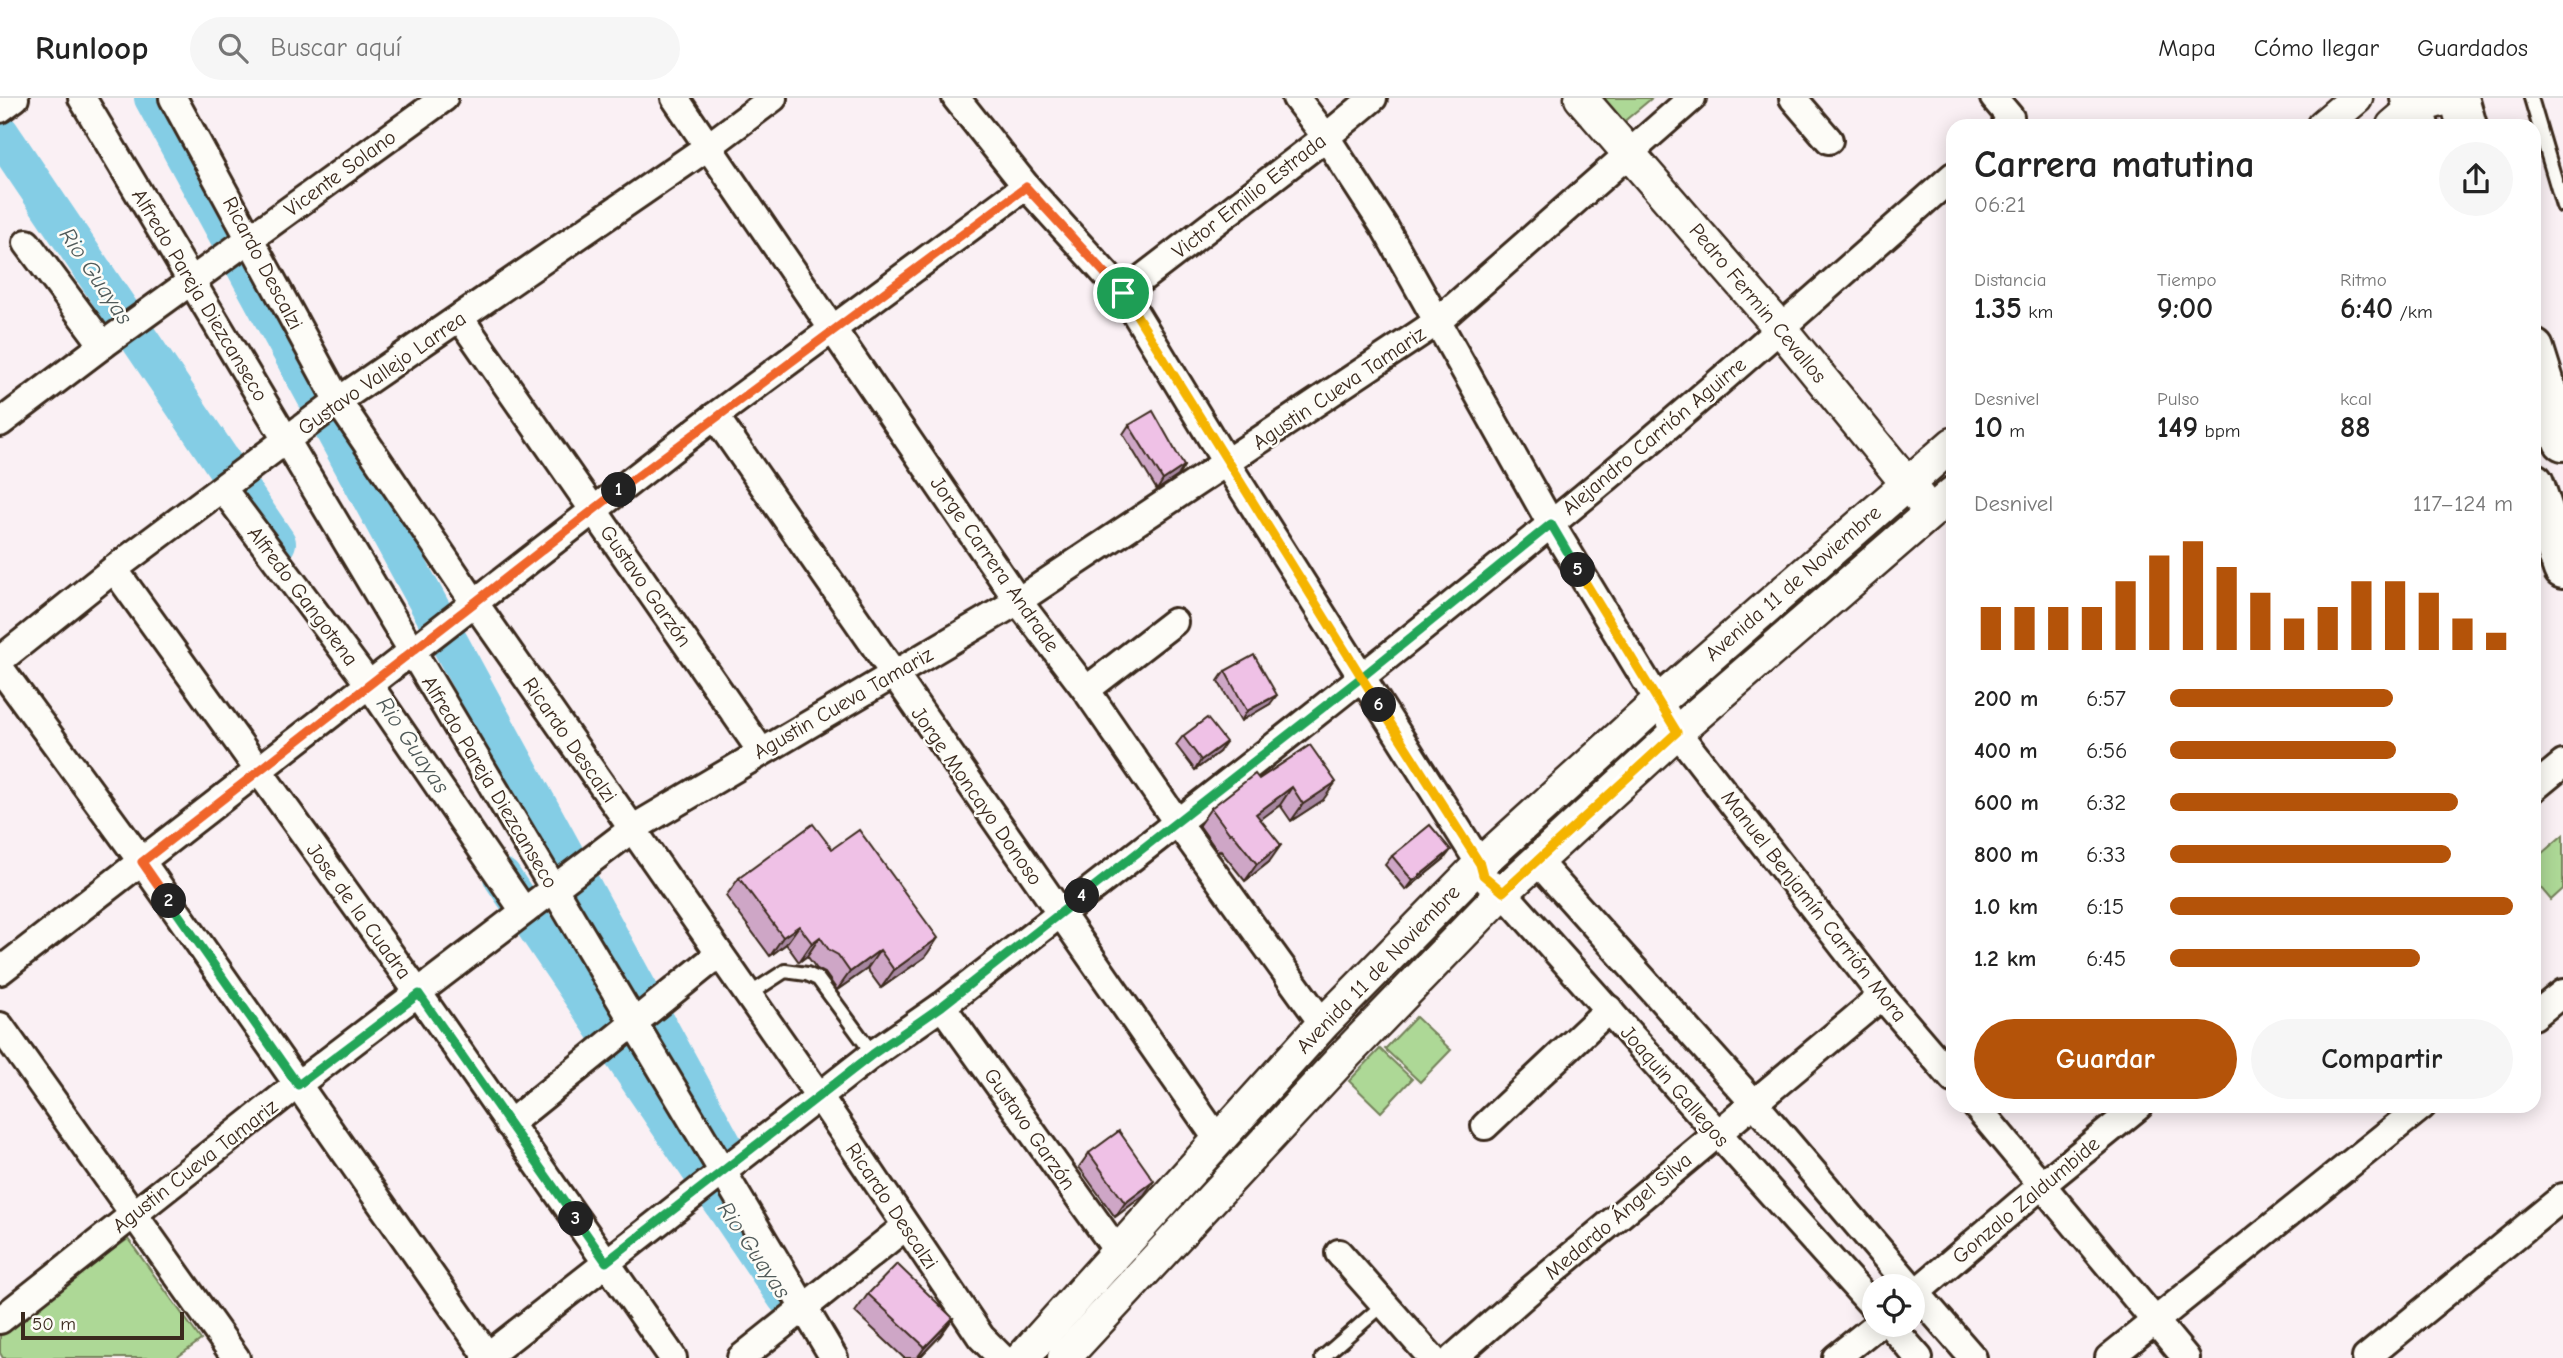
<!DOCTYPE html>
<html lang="es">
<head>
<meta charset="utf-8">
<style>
	:root { --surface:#fff; --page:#f6f6f6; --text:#222; --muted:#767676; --line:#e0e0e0; --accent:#b45309 }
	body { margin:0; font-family:"Comic Neue",sans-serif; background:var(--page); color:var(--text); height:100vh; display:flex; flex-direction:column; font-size:26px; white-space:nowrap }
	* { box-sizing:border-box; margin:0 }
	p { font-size:23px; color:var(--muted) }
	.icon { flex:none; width:38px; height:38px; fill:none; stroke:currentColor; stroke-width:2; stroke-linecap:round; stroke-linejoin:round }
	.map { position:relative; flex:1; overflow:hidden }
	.sheet { position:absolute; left:1946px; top:21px; width:595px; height:994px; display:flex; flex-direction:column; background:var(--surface); border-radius:21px; box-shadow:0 4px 18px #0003 }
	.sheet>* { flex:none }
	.fabs { position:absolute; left:1862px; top:1176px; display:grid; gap:14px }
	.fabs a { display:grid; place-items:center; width:63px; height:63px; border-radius:50%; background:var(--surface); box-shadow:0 4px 18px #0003; font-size:35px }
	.scale { position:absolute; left:21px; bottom:18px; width:163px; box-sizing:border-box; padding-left:7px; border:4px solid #3b2a1e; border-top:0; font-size:19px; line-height:24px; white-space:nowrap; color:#3b2a1e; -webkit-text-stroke:5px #fdfcf7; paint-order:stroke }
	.pin { position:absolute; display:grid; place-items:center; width:60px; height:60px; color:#fff; margin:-30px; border:4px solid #fff; border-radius:50%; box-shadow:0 2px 7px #0007 }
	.km { position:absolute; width:35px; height:35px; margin:-18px; border-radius:50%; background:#222; color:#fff; font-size:19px; line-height:35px; text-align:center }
	.round { display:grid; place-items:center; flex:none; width:74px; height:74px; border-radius:37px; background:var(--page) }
	.headline { display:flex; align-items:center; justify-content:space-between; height:119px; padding:0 28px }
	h1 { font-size:38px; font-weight:600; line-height:52px }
	.figures { display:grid; grid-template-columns:repeat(3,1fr); gap:10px; height:119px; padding:7px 28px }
	.figures div { display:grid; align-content:center }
	.figures b { font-size:30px; font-weight:600 }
	.figures small { font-size:19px; font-weight:400 }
	.figures p { font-size:19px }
	.chart { height:196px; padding:14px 28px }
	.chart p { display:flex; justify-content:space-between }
	.chart svg { width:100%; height:126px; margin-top:7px; stroke:var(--accent); stroke-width:6 }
	.cta { display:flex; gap:14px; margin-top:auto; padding:14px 28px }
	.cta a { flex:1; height:80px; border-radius:42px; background:var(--accent); color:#fff; font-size:28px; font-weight:600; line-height:80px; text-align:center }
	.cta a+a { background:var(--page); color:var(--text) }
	ul { padding:0 28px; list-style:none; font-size:23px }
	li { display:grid; grid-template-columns:112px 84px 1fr; align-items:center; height:52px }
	li i { height:18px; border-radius:9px; background:var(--accent) }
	header { display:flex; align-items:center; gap:42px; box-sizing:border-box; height:98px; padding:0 35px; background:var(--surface); border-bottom:2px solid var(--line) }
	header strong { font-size:33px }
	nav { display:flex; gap:38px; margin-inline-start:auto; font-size:24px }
	.search { width:490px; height:63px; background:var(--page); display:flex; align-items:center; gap:18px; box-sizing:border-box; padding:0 24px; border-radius:38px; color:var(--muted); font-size:26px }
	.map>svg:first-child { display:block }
	.green { fill:#add896; stroke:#74815a; stroke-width:2 }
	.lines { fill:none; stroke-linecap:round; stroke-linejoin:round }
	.river { stroke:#84cde5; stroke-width:38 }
	.service-casing { stroke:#3b2a1e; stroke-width:18 }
	.minor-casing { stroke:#3b2a1e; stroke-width:32 }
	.tertiary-casing { stroke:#3b2a1e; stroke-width:37 }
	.primary-casing { stroke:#3b2a1e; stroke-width:44 }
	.service { stroke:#fdfcf7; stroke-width:12 }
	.minor { stroke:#fdfcf7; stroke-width:26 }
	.tertiary { stroke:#fdfcf7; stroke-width:32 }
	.primary { stroke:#fdfcf7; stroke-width:38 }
	.wall { fill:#cea6c6; stroke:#3b2a1e; stroke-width:2 }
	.shaded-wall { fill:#a787a1; stroke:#3b2a1e; stroke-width:2 }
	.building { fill:#efc1e6; stroke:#3b2a1e; stroke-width:2 }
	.split-1-casing { stroke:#fff; stroke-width:14 }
	.split-2-casing { stroke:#fff; stroke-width:14 }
	.split-3-casing { stroke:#fff; stroke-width:14 }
	.split-4-casing { stroke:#fff; stroke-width:14 }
	.split-5-casing { stroke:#fff; stroke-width:14 }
	.split-6-casing { stroke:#fff; stroke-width:14 }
	.split-7-casing { stroke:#fff; stroke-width:14 }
	.split-1 { stroke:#f0652b; stroke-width:9 }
	.split-2 { stroke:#f0652b; stroke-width:9 }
	.split-3 { stroke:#22a559; stroke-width:9 }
	.split-4 { stroke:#22a559; stroke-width:9 }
	.split-5 { stroke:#22a559; stroke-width:9 }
	.split-6 { stroke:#f5b400; stroke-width:9 }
	.split-7 { stroke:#f5b400; stroke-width:9 }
	.labels { text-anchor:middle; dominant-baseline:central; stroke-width:5; stroke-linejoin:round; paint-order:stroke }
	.street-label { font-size:21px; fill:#3b2a1e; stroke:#fdfcf7 }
	.water-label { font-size:23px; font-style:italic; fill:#515b5a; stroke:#fdfcf7 }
</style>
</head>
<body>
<header>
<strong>Runloop</strong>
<div class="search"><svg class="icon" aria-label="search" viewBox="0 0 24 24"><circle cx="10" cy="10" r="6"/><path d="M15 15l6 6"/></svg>Buscar aquí</div>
<nav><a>Mapa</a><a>Cómo llegar</a><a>Guardados</a></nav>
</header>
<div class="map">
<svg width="2563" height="1260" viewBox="0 0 2563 1260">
	<rect width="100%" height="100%" fill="#faf0f4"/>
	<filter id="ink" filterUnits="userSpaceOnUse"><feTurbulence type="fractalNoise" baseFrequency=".0143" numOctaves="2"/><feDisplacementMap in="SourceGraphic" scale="14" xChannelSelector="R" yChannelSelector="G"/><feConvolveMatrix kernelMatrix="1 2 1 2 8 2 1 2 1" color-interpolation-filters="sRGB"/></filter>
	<g filter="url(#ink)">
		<g class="green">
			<polygon points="1601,0 1652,0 1622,25"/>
			<polygon points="2563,737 2563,791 2551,802 2534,782 2534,762"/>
			<polygon points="1416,919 1451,952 1420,984 1385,951"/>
			<polygon points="1380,951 1412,981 1381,1014 1349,983"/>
			<polygon points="128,1141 201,1242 176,1260 3,1260 0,1255 0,1232"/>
		</g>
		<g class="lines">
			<g class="river">
				<polyline points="153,0 727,1054"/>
				<polyline points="0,35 277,445"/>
				<polyline points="502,779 786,1199"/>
			</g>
			<defs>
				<g id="service">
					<polyline points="2531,0 2563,108"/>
					<polyline points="748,897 785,873 807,876 818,881 873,956"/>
					<polyline points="1322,1260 1384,1206"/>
				</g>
				<g id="minor">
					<polyline points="82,0 834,1260"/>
					<polyline points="173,0 338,303 474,504 819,998 981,1239 1002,1260"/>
					<polyline points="675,0 1018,503 1086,592 1177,724 1323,926"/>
					<path d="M956 0 1026 88 1123 195 1227 366 1480 766 1483 777 1488 784 1503 794C1627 932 1749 1072 1874 1209"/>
					<polyline points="1296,0 1326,39 1385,130 1551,426 1677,634 1882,898 1953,981"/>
					<polyline points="1793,0 1829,42"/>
					<polyline points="1994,0 2010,19 2005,28"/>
					<polyline points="0,11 15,0"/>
					<polyline points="27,145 103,247"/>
					<polyline points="1123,195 1326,39 1373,0"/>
					<polyline points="460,220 761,653"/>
					<polyline points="715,318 1218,1042"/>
					<polyline points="0,325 103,247 444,0"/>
					<polyline points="223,391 368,585 524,813"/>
					<polyline points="114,471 419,896 673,1260"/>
					<polyline points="0,562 114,471 338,303 709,48 773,0"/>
					<polyline points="0,570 142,764 489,1260"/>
					<polyline points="1086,592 1174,524"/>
					<polyline points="2534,690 2563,666"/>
					<polyline points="1537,763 1754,1005 1910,1188"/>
					<polyline points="0,873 715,318 1026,88"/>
					<polyline points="942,908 1118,1154"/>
					<polyline points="2534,918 2563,895"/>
					<polyline points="0,928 236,1260"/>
					<polyline points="1976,1008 2186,1260"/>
					<polyline points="509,1026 719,856"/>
					<polyline points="1485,1028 1609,911"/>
					<polyline points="1339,1155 1432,1260"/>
					<polyline points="1913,1191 1973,1260"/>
					<polyline points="1913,1197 2043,1086 2139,1008"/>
					<polyline points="0,1222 297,987 632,731 1018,503 1437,224 1692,0"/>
					<polyline points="1890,1227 1919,1260"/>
					<path d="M485 1260 873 956 942 908C1143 751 1344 596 1540 435 1681 320 1817 198 1953 78"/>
					<polyline points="741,1260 906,1128"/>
					<polyline points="1453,1260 1527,1195 1882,898"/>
					<polyline points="1836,1260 1877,1227"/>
					<polyline points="2109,1260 2422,1008"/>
					<polyline points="2366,1260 2563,1099"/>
				</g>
				<g id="tertiary">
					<polyline points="1581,0 1780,230 1919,400"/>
					<polyline points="2323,28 2356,0"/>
					<polyline points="2393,28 2414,10 2447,0"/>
					<polyline points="1022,1260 1323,926 1480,766 1658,604 1953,346"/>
					<polyline points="1064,1260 1347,955 1503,794 1677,634 1953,395"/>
				</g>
				<g id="primary">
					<polyline points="2410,0 2419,28"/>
					<polyline points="2459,0 2467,28"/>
					<polyline points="2534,251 2563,343"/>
					<polyline points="2534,385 2563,471"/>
				</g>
			</defs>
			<use href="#service" class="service-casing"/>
			<use href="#minor" class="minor-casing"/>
			<use href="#tertiary" class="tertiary-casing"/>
			<use href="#primary" class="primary-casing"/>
			<use href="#service" class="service"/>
			<use href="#minor" class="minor"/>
			<use href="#tertiary" class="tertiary"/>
			<use href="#primary" class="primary"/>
		</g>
		<g class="wall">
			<polygon points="1129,327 1184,368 1178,378 1157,392 1123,336"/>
			<polygon points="1225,573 1270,606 1241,623 1218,583"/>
			<polygon points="1183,638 1219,654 1195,672 1176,647"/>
			<polygon points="1310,647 1323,702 1291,723 1280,707 1260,721 1269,764 1245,783 1220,752 1218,754 1199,727 1211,710 1259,681"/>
			<polygon points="832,751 925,859 881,890 867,871 837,892 825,875 817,871 807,858 799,864 786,846 770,858 726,798 739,780"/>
			<polygon points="1392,758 1444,761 1406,792 1385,767"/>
			<polygon points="1089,1055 1144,1097 1115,1119 1079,1069"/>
			<polygon points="868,1196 953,1220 940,1238 919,1260 904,1260 855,1214"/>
		</g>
		<g class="shaded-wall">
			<polygon points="1184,368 1178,378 1157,392 1163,382"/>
			<polygon points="1277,597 1270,606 1241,623 1247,613"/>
			<polygon points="1226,644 1219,654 1195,672 1201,662"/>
			<polygon points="1336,684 1323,702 1291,723 1303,706"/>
			<polygon points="1292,689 1280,707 1244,734 1256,716"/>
			<polygon points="1281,747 1269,764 1245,783 1257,766"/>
			<polygon points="1451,752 1444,761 1406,792 1413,783"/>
			<polygon points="799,828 786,846 770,858 783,839"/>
			<polygon points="820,839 807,858 799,864 812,845"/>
			<polygon points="938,840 925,859 881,890 894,872"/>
			<polygon points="880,852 867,871 837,892 850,874"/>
			<polygon points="1154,1083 1144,1097 1115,1119 1125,1105"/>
			<polygon points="953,1220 940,1238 919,1260 917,1260 925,1249"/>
		</g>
		<g class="building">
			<polygon points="1153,313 1184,368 1163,382 1129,327"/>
			<polygon points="1254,557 1277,597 1247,613 1225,573"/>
			<polygon points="1207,620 1226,644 1201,662 1183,638"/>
			<polygon points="1310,647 1336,684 1303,706 1292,689 1256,716 1281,747 1257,766 1232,735 1230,736 1211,710 1255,676 1259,681"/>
			<polygon points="813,726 832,751 859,732 938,840 894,872 880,852 850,874 838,857 829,852 820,839 812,845 799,828 783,839 739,780"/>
			<polygon points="1430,727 1451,752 1413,783 1392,758"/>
			<polygon points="1119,1033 1154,1083 1125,1105 1089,1055"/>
			<polygon points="897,1166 953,1220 925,1249 868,1196"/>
		</g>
	</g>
	<g class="lines" filter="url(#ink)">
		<defs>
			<polyline id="split-1" points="619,392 1026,89 1123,195"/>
			<polyline id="split-2" points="169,803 142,764 619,392"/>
			<polyline id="split-3" points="169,803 298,987 419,896 576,1121"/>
			<polyline id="split-4" points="576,1121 606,1164 873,956 942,908 1082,798"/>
			<polyline id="split-5" points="1082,798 1362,579 1551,426 1578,472"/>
			<polyline id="split-6" points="1379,607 1480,766 1483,777 1503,794 1677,634 1578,472"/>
			<polyline id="split-7" points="1123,195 1379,607"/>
		</defs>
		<use href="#split-1" class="split-1-casing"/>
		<use href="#split-2" class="split-2-casing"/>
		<use href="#split-3" class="split-3-casing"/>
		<use href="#split-4" class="split-4-casing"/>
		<use href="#split-5" class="split-5-casing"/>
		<use href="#split-6" class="split-6-casing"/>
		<use href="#split-7" class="split-7-casing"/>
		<use href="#split-1" class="split-1"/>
		<use href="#split-2" class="split-2"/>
		<use href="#split-3" class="split-3"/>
		<use href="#split-4" class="split-4"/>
		<use href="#split-5" class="split-5"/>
		<use href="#split-6" class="split-6"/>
		<use href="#split-7" class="split-7"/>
	</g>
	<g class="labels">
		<g class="street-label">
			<text transform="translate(340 75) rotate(-36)">Vicente Solano</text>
			<text transform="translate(1249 98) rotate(-38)">Victor Emilio Estrada</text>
			<text transform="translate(263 165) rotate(62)">Ricardo Descalzi</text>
			<text transform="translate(200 197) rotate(59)">Alfredo Pareja Diezcanseco</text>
			<text transform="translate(1758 205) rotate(50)">Pedro Fermin Cevallos</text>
			<text transform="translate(382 275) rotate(-35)">Gustavo Vallejo Larrea</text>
			<text transform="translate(1339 290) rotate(-34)">Agustin Cueva Tamariz</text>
			<text transform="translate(1654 338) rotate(-40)">Alejandro Carrión Aguirre</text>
			<text transform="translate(995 466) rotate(55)">Jorge Carrera Andrade</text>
			<text transform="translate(1793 485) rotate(-41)">Avenida 11 de Noviembre</text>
			<text transform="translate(646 488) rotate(55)">Gustavo Garzón</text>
			<text transform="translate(303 498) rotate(53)">Alfredo Gangotena</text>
			<text transform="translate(843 605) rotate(-30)">Agustin Cueva Tamariz</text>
			<text transform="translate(570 642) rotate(55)">Ricardo Descalzi</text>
			<text transform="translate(490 684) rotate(59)">Alfredo Pareja Diezcanseco</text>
			<text transform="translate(977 698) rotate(55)">Jorge Moncayo Donoso</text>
			<text transform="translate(1814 808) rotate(52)">Manuel Benjamín Carrión Mora</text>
			<text transform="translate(359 813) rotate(54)">Jose de la Cuadra</text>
			<text transform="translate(1378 871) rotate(-46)">Avenida 11 de Noviembre</text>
			<text transform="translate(1675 988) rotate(49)">Joaquin Gallegos</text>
			<text transform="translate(1030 1031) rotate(55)">Gustavo Garzón</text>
			<text transform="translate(195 1068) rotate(-38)">Agustin Cueva Tamariz</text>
			<text transform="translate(2026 1102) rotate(-40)">Gonzalo Zaldumbide</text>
			<text transform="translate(892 1108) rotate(56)">Ricardo Descalzi</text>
			<text transform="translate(1618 1118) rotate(-40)">Medardo Ángel Silva</text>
		</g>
		<g class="water-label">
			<text transform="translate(96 178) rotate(56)">Rio Guayas</text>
			<text transform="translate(413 647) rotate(56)">Rio Guayas</text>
			<text transform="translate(754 1152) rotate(56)">Rio Guayas</text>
		</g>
	</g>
</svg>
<div class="fabs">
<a><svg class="icon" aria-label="locate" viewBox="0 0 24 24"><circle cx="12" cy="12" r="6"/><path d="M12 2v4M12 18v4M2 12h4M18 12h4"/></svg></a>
</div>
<div class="scale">50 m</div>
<div class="pin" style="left:1123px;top:195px;background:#1e9e55"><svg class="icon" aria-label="arrive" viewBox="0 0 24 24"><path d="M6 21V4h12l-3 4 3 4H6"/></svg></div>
<b class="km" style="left:619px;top:392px">1</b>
<b class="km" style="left:169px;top:803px">2</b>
<b class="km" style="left:576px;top:1121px">3</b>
<b class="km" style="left:1082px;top:798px">4</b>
<b class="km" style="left:1578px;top:472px">5</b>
<b class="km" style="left:1379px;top:607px">6</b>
<section class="sheet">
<div class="headline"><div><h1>Carrera matutina</h1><p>06:21</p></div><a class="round"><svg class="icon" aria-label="share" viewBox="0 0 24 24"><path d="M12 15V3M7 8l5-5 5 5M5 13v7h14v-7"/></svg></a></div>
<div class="figures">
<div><p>Distancia</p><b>1.35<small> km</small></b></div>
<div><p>Tiempo</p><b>9:00</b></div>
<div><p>Ritmo</p><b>6:40<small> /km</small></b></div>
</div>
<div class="figures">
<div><p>Desnivel</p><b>10<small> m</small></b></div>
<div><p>Pulso</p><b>149<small> bpm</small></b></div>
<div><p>kcal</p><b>88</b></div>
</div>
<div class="chart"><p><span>Desnivel</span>117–124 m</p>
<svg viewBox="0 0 160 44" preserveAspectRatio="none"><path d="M5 44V29M15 44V29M25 44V29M35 44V29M45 44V20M55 44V11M65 44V6M75 44V15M85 44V24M95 44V33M105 44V29M115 44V20M125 44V20M135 44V24M145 44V33M155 44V38"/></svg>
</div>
<ul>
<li><b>200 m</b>6:57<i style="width:65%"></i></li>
<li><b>400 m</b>6:56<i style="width:66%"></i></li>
<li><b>600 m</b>6:32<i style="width:84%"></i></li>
<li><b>800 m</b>6:33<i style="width:82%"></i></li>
<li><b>1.0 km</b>6:15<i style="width:100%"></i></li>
<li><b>1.2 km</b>6:45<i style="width:73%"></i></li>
</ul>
<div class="cta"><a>Guardar</a><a>Compartir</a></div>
</section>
</div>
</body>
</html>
